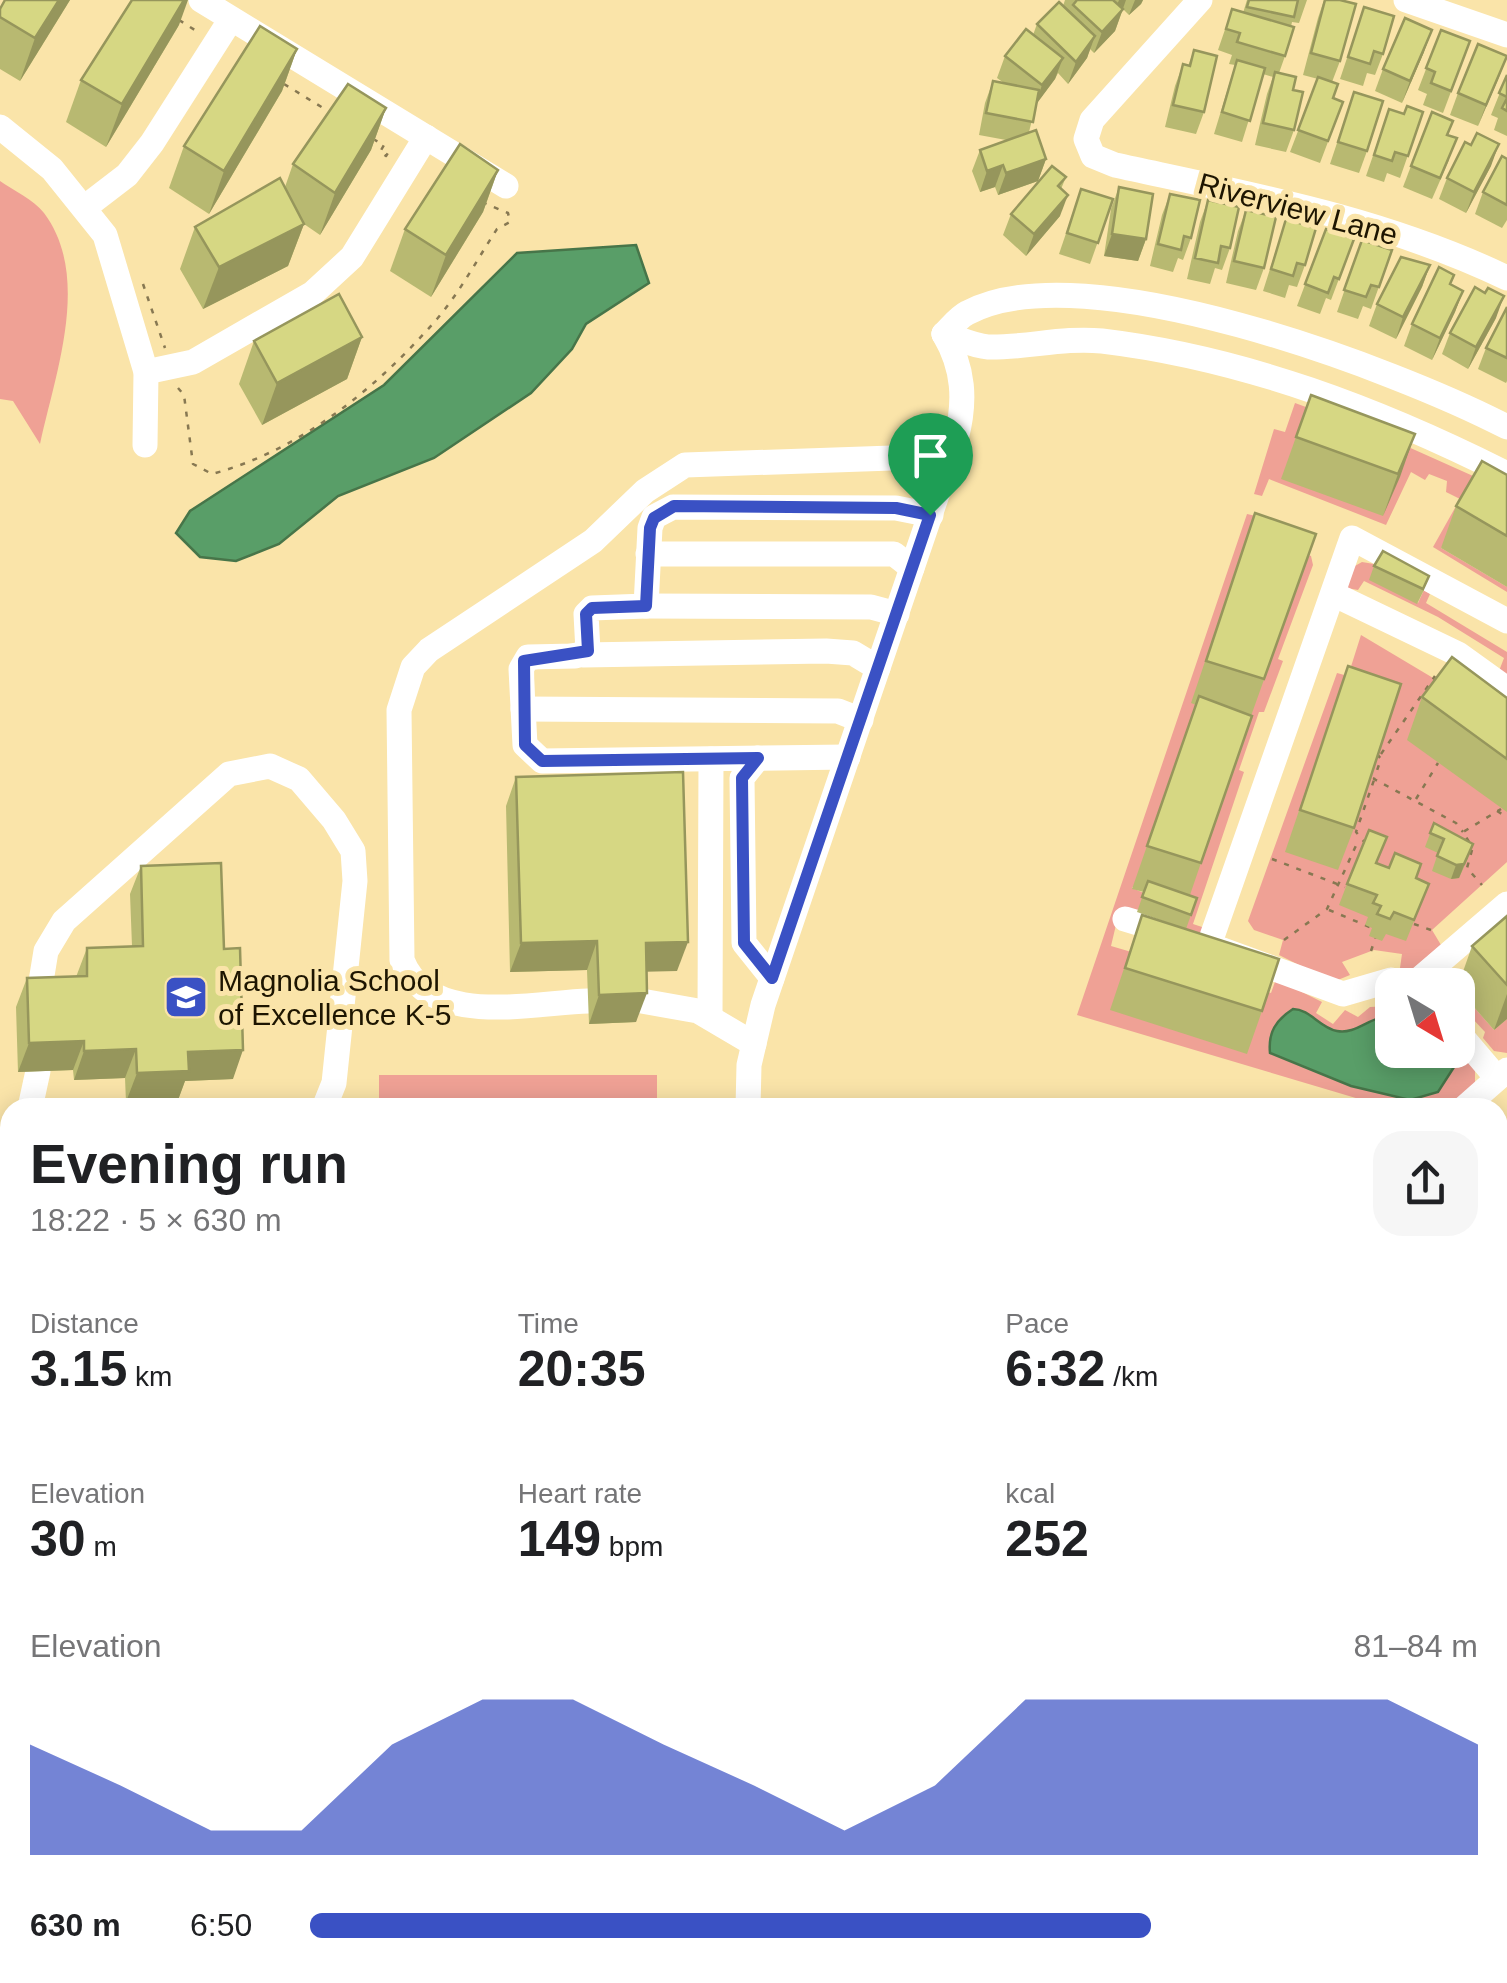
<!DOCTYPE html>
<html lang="en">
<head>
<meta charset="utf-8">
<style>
	:root { --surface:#fff; --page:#f6f6f6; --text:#202124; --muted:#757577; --accent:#3a51c4 }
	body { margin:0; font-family:Helvetica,sans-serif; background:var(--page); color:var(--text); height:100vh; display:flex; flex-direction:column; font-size:38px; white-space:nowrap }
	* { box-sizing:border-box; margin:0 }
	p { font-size:32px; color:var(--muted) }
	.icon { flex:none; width:55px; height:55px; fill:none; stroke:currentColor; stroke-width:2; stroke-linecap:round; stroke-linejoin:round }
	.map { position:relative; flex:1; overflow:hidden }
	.details { position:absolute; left:0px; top:1098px; width:1508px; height:888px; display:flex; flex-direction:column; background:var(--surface); border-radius:30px 30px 0 0; box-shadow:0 5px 25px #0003 }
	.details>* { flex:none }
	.needle { width:65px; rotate:142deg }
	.tools { position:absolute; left:1375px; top:968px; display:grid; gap:20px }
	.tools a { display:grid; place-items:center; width:100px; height:100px; border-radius:20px; background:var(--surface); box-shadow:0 5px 25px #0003; font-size:50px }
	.pin { position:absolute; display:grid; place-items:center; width:85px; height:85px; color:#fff; margin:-102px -42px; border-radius:50% 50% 50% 0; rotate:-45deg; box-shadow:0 0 10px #0007 }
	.pin .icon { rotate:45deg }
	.round { display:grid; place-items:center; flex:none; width:105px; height:105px; border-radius:30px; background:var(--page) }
	.headline { display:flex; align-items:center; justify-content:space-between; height:170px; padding:0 30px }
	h1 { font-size:55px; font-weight:700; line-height:75px }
	.figures { display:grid; grid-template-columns:repeat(3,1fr); gap:15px; height:170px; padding:10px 30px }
	.figures div { display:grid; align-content:center }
	.figures b { font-size:50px; font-weight:700 }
	.figures small { font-size:28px; font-weight:400 }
	.figures p { font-size:28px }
	.chart { height:280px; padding:20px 30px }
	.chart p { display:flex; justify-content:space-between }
	.chart svg { width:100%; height:180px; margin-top:10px; fill:var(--accent); opacity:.7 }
	ul { padding:0 30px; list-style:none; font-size:32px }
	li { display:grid; grid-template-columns:160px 120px 1fr; align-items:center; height:75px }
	li i { height:25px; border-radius:12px; background:var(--accent) }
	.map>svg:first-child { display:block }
	.green { fill:#efa195; fill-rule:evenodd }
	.water { fill:#599e68; stroke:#477549; stroke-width:2.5 }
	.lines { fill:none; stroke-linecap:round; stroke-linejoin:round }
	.path { stroke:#877852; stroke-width:2.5; stroke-dasharray:5 8; stroke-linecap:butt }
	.minor { stroke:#fff; stroke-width:25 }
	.major { stroke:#e4bee1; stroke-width:32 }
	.wall { fill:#b8b971 }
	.shaded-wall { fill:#96965c }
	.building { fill:#d6d783; stroke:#96965c; stroke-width:2.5 }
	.route-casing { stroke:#fff; stroke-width:20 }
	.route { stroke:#3a51c4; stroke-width:12 }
	.labels { text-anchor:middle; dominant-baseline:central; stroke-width:10; stroke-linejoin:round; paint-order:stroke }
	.street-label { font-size:30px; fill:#1d1501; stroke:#fae4a9 }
	.poi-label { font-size:30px; fill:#1d1501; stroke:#fae4a9; text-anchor:start }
</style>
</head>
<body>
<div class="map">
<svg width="1507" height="1983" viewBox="0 0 1507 1983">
	<rect width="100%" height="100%" fill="#fae4a9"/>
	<g class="green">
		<path d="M0 181C13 190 34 200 44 213 92 277 55 374 40 444L13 401 0 399Z"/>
		<polygon points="1295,403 1377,433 1491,484 1441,548 1507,587 1507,592 1433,547 1460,499 1446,492 1447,481 1429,474 1425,480 1411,472 1386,525 1269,479 1262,496 1254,494 1274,429 1285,432"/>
		<path d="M1247 514 1256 516 1249 534 1311 556 1313 565 1278 659 1283 661 1264 712H1259L1239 770 1244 772 1193 924 1208 929 1204 936 1120 908 1111 946 1271 993 1276 979 1322 1002 1316 1013 1333 1024 1345 1010 1358 1017 1370 1007 1392 1006V1050H1458L1475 1069V1085L1454 1107H1386L1077 1015ZM1236 759 1144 893 1132 888Z"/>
		<polygon points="1362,562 1374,564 1418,603 1424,590 1430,594 1426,603 1507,652 1507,676 1499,671 1504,658 1438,617 1364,581 1358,590 1347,588 1353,567"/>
		<polygon points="1361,635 1507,722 1507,862 1432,930 1441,945 1410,971 1400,968 1402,954 1374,950 1342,962 1350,975 1333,982 1279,955 1283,940 1254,930 1248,921 1337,673 1348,676"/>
		<polygon points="1458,989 1494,1030 1507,1019 1507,1053 1494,1051 1483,1038 1485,1032 1458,1003"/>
		<rect x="379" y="1075" width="278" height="32"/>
		<polygon points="10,1409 10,1975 1498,1975 1498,1795 1507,1803 1507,1983 0,1983 0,1410"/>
	</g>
	<g class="water">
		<polygon points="636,245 649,283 586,324 572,349 531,393 434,458 338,496 279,544 236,561 200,557 176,533 190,511 384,385 517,253"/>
		<path d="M1293 1009C1310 1009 1320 1028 1337 1031 1357 1035 1372 1014 1392 1017V1050H1448L1454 1067 1438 1092 1410 1100 1351 1086 1270 1053C1268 1032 1276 1020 1293 1009Z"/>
		<polygon points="974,1975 1071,1975 1080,1983 974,1983"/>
	</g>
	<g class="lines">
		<g class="path">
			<polyline points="179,20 198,32"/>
			<polyline points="284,84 328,111"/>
			<polyline points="373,139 384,145 380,152 386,156 391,148"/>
			<polyline points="143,284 165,348"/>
			<path d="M178 388 184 395 193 464 212 474C301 450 376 389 437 319 460 292 478 258 497 229L510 222 508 213 484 203"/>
			<polyline points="1377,754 1381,759 1374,779 1456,823 1463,832"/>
			<polyline points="1381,754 1435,676"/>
			<polyline points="1416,799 1438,763"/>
			<polyline points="1497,811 1507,817"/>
			<polyline points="1469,842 1463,832 1501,809"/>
			<polyline points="1366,844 1356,832 1374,780"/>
			<polyline points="1472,850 1467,868 1482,885"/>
			<polyline points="1272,859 1345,887"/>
			<polyline points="1329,910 1372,928"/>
			<polyline points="1414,924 1431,930"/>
			<polyline points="1284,940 1327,909 1359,839"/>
			<polyline points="1371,951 1376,936"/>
			<polyline points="0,1507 10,1505"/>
			<polyline points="1296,1975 1303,1983"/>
			<polyline points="1447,1975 1450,1983"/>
			<polyline points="957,1983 957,1975"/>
		</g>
		<g class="minor">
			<polyline points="201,0 506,186"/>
			<path d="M1200 0 1092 120 1086 139 1093 156 1115 165C1249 194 1382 218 1507 278"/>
			<polyline points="1406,0 1507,35"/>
			<polyline points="0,127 52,169 105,235 146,372 145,445"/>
			<polyline points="84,208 127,175 152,143 231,19"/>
			<path d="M944 334C951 327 959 317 967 313 1083 250 1397 370 1507 427"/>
			<path d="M944 334C958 338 973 346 988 347 1026 348 1063 337 1102 341 1244 358 1380 410 1507 474"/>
			<polyline points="146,372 193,362 313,293 352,257 426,137"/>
			<polyline points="648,554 894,554 912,568"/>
			<polyline points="1333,594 1458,654 1507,689"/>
			<polyline points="646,606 871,607 897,614"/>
			<polyline points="583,655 826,651 853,653 878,668"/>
			<polyline points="523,709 838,711 861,720"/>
			<polyline points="848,757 542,761 525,745 521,669 528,657 575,656 588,651 586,614 592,608 646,606 650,528 654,517 673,507 896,508 931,515"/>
			<polyline points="758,758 742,778 744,943 772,978"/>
			<polyline points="1125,919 1171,933"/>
			<polyline points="1415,983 1507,904"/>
			<polyline points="1417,985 1391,980 1343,994 1209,945 1352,538 1507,621"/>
			<polyline points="636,1000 698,1011 754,1044"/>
			<path d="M588 1001C530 1003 428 1028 402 960L399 710 413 667 429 650 593 541 645 491 685 465 950 456"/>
			<polyline points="37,1006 46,951 64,921 229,774 270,766 299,779 334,820 353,851 355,881 334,1083 324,1108"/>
			<polyline points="710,1017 711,759"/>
			<polyline points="1458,1032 1497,1078"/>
			<polyline points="30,1108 38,1071"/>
			<path d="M748 1108 749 1065 763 1005 956 439C966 401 964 368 944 334"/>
			<polyline points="1464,1108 1507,1070"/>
			<polyline points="1498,1278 1507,1277"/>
			<polyline points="0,1282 10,1282"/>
			<polyline points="1487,1975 1498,1983"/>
			<polyline points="886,1983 890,1975"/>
		</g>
		<g class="major">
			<polyline points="1498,1337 1507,1336"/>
			<polyline points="0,1341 10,1340"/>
			<polyline points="0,1390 10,1389"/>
			<polyline points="1498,1646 1507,1650"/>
			<polyline points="1498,1781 1507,1789"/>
		</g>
	</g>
	<g class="wall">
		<polygon points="5,0 70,0 20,81 0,69 0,9"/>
		<polygon points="1065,0 1143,0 1141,4 1129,15 1123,9 1115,31 1094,53 1090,49 1087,58 1068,84 1058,73 1055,79 1036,104 1029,132 1046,159 1038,181 998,195 995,187 980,192 972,171 980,150 1006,140 979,135 985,103 993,81 1004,83 997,78 1005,56 1033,35 1037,24 1063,6"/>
		<polygon points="1247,0 1307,0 1299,23 1292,22 1285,56 1279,73 1293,90 1294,130 1286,152 1255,145 1267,94 1273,77 1263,74 1242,142 1214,134 1235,65 1229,64 1232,55 1218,50 1232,9 1243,13"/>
		<polygon points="1324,0 1340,61 1332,82 1333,98 1343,102 1320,163 1290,152 1318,79 1303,75 1318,18"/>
		<polygon points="1364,7 1383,54 1375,75 1367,73 1363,86 1340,79"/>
		<polygon points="179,25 106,147 66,122 81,80"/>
		<polygon points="1441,30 1470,41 1443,113 1423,105 1427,94 1418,90"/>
		<polygon points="297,49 282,91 209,214 169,188 184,146"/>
		<polygon points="1194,50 1204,112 1196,134 1165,127 1175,86 1183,64 1188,66"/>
		<polygon points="1424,52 1402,103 1375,91 1383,69"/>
		<polygon points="1507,56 1478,126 1450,115 1458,93"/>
		<polygon points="1507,75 1507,136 1494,130 1498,118 1491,115"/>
		<polygon points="1354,92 1367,151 1359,173 1330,164"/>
		<polygon points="386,108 371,150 320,235 304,224 288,266 203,309 180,269 195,227 285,187 293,164"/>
		<polygon points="1389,109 1404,114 1423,112 1400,178 1387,173 1384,182 1366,176"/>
		<polygon points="1507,159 1507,220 1502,228 1475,214 1483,192"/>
		<polygon points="1449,160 1432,199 1403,187 1411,166"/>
		<polygon points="1491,166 1466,213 1439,199 1447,178"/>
		<polygon points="498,170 483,212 431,297 390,271 405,229"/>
		<polygon points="1066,177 1061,189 1060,216 1026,256 1003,235 1011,214"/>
		<polygon points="1119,187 1146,239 1138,261 1104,256 1111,209"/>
		<polygon points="1081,189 1113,199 1090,264 1059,254"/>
		<polygon points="1170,194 1191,238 1183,260 1178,258 1173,272 1150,266 1162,215"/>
		<polygon points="1208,200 1230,248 1222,270 1215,268 1210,284 1187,279 1200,222"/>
		<polygon points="1246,210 1264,268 1256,290 1226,283 1238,231"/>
		<polygon points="1286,219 1305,265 1297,287 1289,285 1285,298 1263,291"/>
		<polygon points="1326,229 1354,239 1331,300 1326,298 1320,314 1297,306"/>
		<polygon points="1362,240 1392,250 1371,309 1363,306 1358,319 1337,312"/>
		<polygon points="1430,265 1422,287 1396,339 1369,326 1377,304"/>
		<polygon points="1451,285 1463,291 1455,312 1432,360 1404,346 1412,324"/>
		<polygon points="1507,307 1507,381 1506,383 1478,369 1486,348"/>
		<polygon points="1496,318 1468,369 1442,354 1450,333"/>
		<polygon points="362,337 347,379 262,425 239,384 254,341"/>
		<polygon points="1311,395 1415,434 1383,516 1281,479"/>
		<polygon points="1507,475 1507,587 1441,548 1456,506"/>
		<polygon points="1255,513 1316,534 1251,716 1190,895 1197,898 1186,929 1262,1011 1247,1054 1110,1010 1142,915 1180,927 1137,912 1144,892 1132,889 1196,705 1191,703"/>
		<polygon points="1374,566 1424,590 1417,604 1369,580"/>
		<polygon points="1348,666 1354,828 1338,870 1285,852"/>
		<polygon points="1422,697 1507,698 1507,812 1407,740"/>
		<polygon points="516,777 677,971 646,971 636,1022 589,1024 587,970 510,972 506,806"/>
		<polygon points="1434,823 1468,858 1459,878 1451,879 1432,871 1438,853 1425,847"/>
		<polygon points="1377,863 1429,884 1406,941 1386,934 1382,941 1369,936 1372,928 1365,925 1368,917 1339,905 1347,884"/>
		<polygon points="141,866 224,949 233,1079 185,1081 178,1100 126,1102 125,1078 74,1080 73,1070 18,1072 16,1007 27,978 76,977 87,948 132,946 130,894"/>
		<polygon points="1507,916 1507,1019 1494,1030 1458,989 1458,986 1472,946"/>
	</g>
	<g class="shaded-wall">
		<polygon points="59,0 70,0 20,81 35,38"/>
		<polygon points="184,0 188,0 179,25 106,147 122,104"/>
		<polygon points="1119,0 1126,0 1115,31 1094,53 1102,32 1111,20"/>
		<polygon points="1135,0 1143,0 1141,4 1129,15"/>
		<polygon points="1432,30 1424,52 1402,103 1410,81"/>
		<polygon points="1095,36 1087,58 1068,84 1076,62"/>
		<polygon points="297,49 282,91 209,214 224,171"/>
		<polygon points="1507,56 1499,77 1478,126 1486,105"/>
		<polygon points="1063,58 1055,79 1035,106 1042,85"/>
		<polygon points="386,108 371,150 320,235 335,193"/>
		<polygon points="1499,144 1491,166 1466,213 1474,192"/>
		<polygon points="1046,159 1038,181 998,195 1006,173"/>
		<polygon points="1003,165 995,187 980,192 987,171"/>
		<polygon points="498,170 483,212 431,297 446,255"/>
		<polygon points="1068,195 1060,216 1026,256 1034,234"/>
		<polygon points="304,224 288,266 203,309 219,267"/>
		<polygon points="1112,234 1146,239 1138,261 1104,256"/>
		<polygon points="1430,265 1422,287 1396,339 1403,317"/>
		<polygon points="1463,291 1455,312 1432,360 1440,338"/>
		<polygon points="1504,296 1496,318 1468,369 1476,347"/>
		<polygon points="362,337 347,379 262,425 277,383"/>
		<polygon points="1415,434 1400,477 1383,516 1398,474"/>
		<polygon points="1473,844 1459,878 1451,879 1456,865"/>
		<polygon points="597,941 587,970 510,972 521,943"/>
		<polygon points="688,942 677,971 635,972 646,943"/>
		<polygon points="647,993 636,1022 589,1024 599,995"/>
		<polygon points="1507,994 1507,1019 1494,1030"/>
		<polygon points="84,1041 73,1070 18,1072 29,1043"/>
		<polygon points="136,1049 125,1078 74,1080 84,1051"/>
		<polygon points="243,1050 233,1079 185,1081 178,1100 126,1102 137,1073 188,1052"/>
	</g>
	<g class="building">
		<polygon points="5,0 59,0 35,38 0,17 0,9"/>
		<polygon points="132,0 184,0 122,104 81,80"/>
		<polygon points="1077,0 1113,0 1123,9 1102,32 1073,5"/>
		<polygon points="1249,0 1298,0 1294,17 1247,7"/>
		<polygon points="1325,0 1340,0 1356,4 1340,61 1311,53"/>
		<polygon points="1059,2 1095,36 1076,62 1037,24"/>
		<polygon points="1364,7 1394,16 1383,54 1374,51 1370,64 1348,57"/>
		<polygon points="1232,9 1294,27 1285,56 1237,42 1240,33 1226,29"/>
		<polygon points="1405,18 1432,30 1410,81 1383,69"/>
		<polygon points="260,26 297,49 224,171 184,146"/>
		<polygon points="1026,29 1063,58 1042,85 1005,56"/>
		<polygon points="1441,30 1470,41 1451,91 1431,83 1435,72 1426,68"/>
		<polygon points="1478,44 1507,56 1486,105 1458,93"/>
		<polygon points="1194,50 1217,56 1204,112 1173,105 1183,64 1190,66"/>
		<polygon points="1237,60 1265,68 1250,121 1222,112"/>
		<polygon points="1275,72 1296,77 1293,90 1303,92 1294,130 1263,123"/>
		<polygon points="1507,75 1507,97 1499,93"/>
		<polygon points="1318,77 1338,84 1333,98 1343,102 1328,141 1298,130"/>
		<polygon points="993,81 1039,90 1033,122 986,113"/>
		<polygon points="348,84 386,108 335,193 293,164"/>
		<polygon points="1354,92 1383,101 1367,151 1338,142"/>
		<polygon points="1507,98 1507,111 1502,108"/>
		<polygon points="1407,106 1423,112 1408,156 1395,152 1392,161 1374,155 1389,109 1404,114"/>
		<polygon points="1432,112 1453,121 1447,135 1457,138 1440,178 1411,166"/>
		<polygon points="1036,130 1046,159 1006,173 1003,165 987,171 980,150"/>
		<polygon points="1477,133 1499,144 1474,192 1447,178 1465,142 1471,145"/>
		<polygon points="460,144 498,170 446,255 405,229"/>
		<polygon points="1502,156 1507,159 1507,205 1483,192"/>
		<polygon points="1052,166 1066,177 1058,186 1068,195 1034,234 1011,214"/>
		<polygon points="280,178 304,224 219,267 195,227"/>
		<polygon points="1119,187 1153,194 1146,239 1112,234"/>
		<polygon points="1081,189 1113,199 1098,243 1067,233"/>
		<polygon points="1170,194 1200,200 1191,238 1184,236 1181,250 1158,244"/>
		<polygon points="1208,200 1239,207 1230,248 1221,246 1218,263 1195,258"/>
		<polygon points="1246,210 1276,217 1264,268 1234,261"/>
		<polygon points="1286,219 1316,228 1305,265 1297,263 1293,276 1271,269"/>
		<polygon points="1326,229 1354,239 1339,279 1334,277 1328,293 1305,284"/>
		<polygon points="1362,240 1392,250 1379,287 1371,285 1366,297 1344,290"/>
		<polygon points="1401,257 1430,265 1403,317 1377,304"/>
		<polygon points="1439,267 1454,275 1450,284 1463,291 1440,338 1412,324"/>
		<polygon points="1475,287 1485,293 1488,288 1504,296 1476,347 1450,333"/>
		<polygon points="339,294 362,337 277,383 254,341"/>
		<polygon points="1507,307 1507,358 1486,348"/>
		<polygon points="1311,395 1415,434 1398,474 1296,437"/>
		<polygon points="1482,461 1507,475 1507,536 1456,506"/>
		<polygon points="1255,513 1316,534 1264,679 1206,661"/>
		<polygon points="1383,551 1429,576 1423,589 1374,566"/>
		<polygon points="1452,657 1507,698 1507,759 1422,697"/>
		<polygon points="1348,666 1401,684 1354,828 1300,810"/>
		<polygon points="1199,696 1252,716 1201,863 1147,846"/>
		<polygon points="683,772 688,942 646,943 647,993 599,995 597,941 521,943 516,777"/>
		<polygon points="1434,823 1473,844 1464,864 1456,865 1437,856 1444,839 1430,833"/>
		<polygon points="1369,830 1387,837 1376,863 1389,868 1395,853 1421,864 1416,878 1429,884 1414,920 1394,912 1390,919 1377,914 1381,906 1373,903 1377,895 1347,884"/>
		<polygon points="221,863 224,949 240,948 243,1050 188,1052 189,1071 137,1073 136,1049 84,1051 84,1041 29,1043 27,978 87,976 87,948 143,946 141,866"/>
		<polygon points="1148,881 1197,898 1191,915 1142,897"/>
		<polygon points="1142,915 1279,959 1262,1011 1125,968"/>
		<polygon points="1507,916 1507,985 1472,946"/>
	</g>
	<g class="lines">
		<defs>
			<polygon id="route" points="674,506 896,508 930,515 772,978 744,943 742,778 758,758 542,761 525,745 524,661 588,651 586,614 592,608 646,606 650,528 654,518"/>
		</defs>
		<use href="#route" class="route-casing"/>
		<use href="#route" class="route"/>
	</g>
	<defs>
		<symbol id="school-square" viewBox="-11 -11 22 22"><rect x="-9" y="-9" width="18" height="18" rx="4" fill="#3a51c4" stroke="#fae4a9"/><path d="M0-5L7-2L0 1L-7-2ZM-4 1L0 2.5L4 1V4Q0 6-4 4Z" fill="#fff"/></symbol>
	</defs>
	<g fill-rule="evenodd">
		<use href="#school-square" x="161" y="972" width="50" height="50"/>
	</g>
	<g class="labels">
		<g class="street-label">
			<text transform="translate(1298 209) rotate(15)">Riverview Lane</text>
		</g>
		<g class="poi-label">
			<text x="218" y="980">Magnolia School<tspan x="218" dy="34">of Excellence K-5</tspan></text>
		</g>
	</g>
</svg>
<div class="tools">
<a><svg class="needle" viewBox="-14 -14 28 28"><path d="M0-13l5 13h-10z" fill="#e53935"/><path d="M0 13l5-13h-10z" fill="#757577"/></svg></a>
</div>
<div class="pin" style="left:930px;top:515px;background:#1e9e55"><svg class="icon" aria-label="arrive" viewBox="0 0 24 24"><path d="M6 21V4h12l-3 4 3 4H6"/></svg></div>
<section class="details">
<div class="headline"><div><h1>Evening run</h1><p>18:22 · 5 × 630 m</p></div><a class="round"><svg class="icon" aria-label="share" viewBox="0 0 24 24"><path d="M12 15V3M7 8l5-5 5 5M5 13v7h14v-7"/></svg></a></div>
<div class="figures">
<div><p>Distance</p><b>3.15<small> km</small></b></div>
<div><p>Time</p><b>20:35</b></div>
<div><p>Pace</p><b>6:32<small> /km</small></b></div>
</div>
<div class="figures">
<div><p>Elevation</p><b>30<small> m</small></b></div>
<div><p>Heart rate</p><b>149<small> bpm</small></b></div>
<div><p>kcal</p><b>252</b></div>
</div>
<div class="chart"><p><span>Elevation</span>81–84 m</p>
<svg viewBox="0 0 160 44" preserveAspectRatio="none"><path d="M0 44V17L10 27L20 38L30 38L40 17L50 6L60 6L70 17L80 27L90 38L100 27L110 6L120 6L130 6L140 6L150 6L160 17V44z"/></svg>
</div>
<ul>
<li><b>630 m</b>6:50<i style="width:72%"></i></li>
</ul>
</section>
</div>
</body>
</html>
